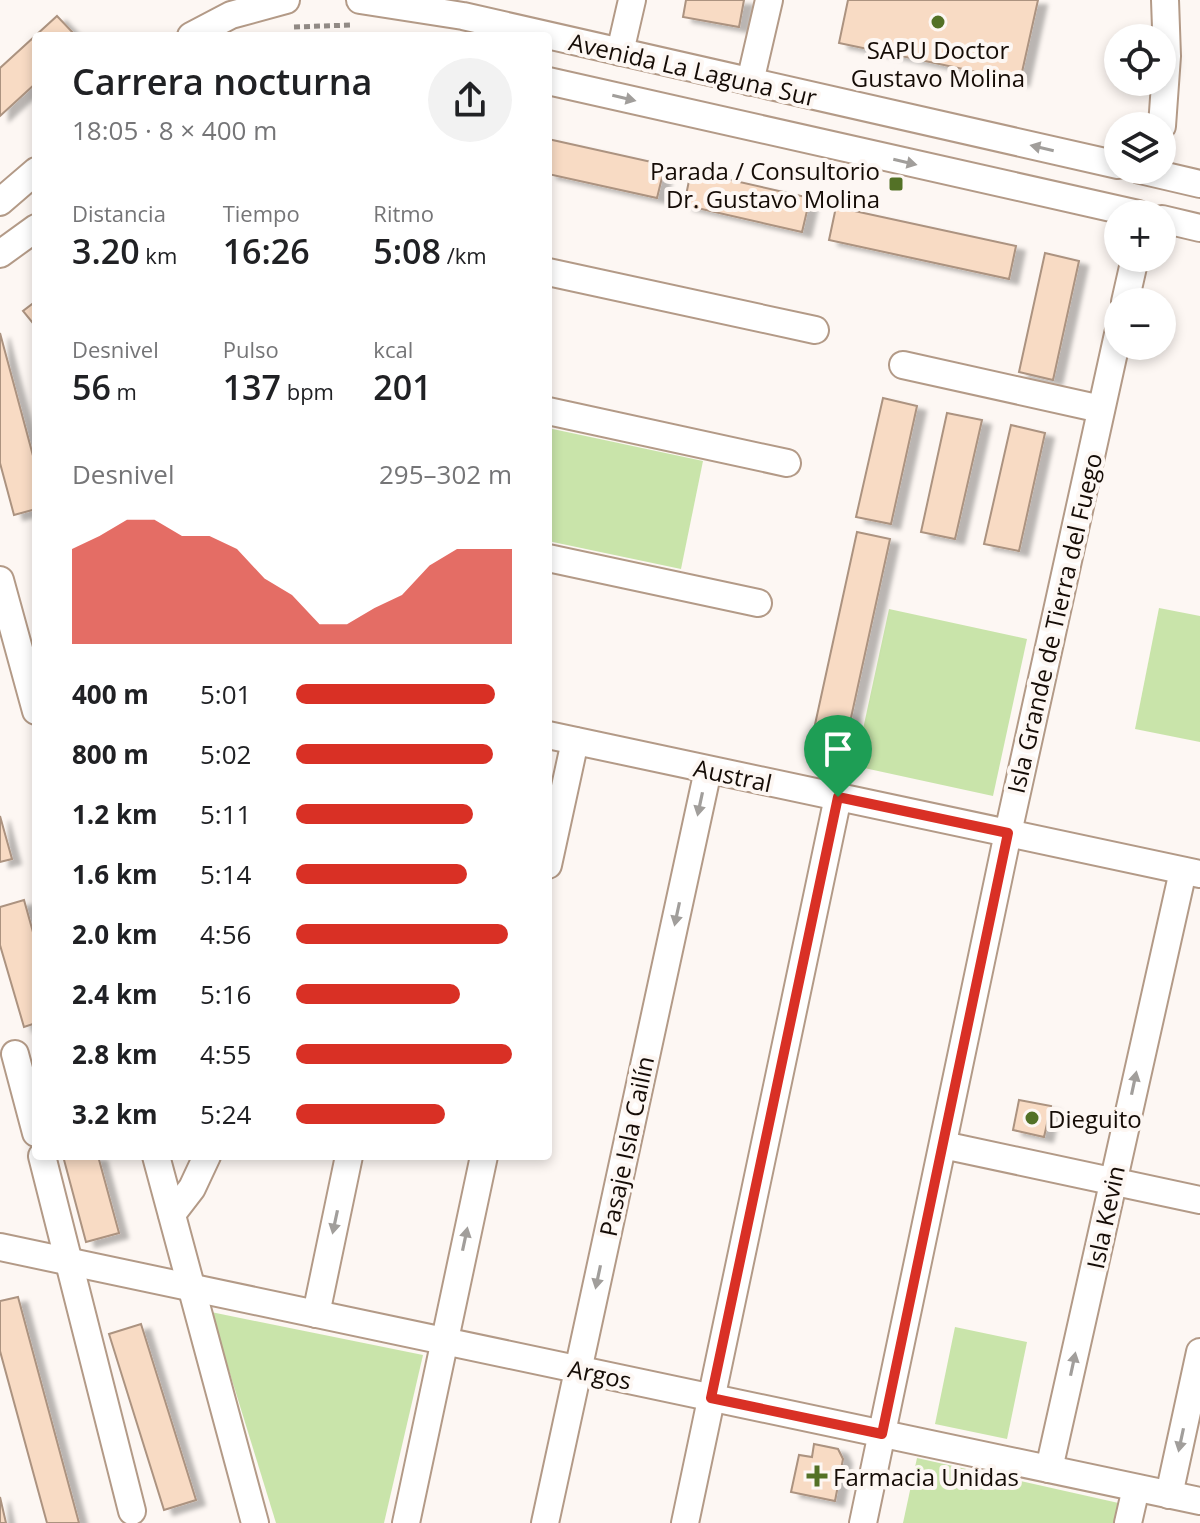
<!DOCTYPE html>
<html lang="es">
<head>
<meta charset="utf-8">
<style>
	:root { --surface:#fff; --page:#f2f2f2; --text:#202124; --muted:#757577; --accent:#d93025 }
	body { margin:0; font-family:"Open Sans",sans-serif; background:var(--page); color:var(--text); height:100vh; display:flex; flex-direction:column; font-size:30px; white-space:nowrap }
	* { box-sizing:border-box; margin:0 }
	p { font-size:26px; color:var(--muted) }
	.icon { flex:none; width:44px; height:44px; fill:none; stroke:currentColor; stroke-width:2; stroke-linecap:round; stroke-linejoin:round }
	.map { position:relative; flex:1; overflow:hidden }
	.drawer { position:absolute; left:32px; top:32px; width:520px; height:1128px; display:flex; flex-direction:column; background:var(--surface); border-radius:8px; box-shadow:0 4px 12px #0003 }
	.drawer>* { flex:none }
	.fabs { position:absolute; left:1104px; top:24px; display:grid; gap:16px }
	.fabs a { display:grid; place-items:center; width:72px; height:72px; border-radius:50%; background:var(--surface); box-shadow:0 4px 12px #0003; font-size:40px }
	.pin { position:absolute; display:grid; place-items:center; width:68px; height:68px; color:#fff; margin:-82px -34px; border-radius:50% 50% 50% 0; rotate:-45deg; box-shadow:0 0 8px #0007 }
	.pin .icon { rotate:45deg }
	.round { display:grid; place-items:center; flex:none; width:84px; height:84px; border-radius:42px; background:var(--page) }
	.overview { display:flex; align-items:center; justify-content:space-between; height:136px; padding:0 40px }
	h1 { font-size:36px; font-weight:600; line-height:60px }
	.stats { display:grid; grid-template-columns:repeat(3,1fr); gap:12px; height:136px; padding:8px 40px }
	.stats div { display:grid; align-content:center }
	.stats b { font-size:34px; font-weight:600 }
	.stats small { font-size:22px; font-weight:400 }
	.stats p { font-size:22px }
	.chart { height:224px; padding:16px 40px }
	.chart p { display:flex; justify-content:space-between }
	.chart svg { width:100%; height:144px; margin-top:8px; fill:var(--accent); opacity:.7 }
	ul { padding:0 40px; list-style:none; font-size:26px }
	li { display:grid; grid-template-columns:128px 96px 1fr; align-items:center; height:60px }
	li i { height:20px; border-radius:10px; background:var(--accent) }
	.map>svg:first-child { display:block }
	.green { fill:#c9e4aa }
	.building { fill:#f8dbc4; stroke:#ac9380; stroke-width:2; filter:url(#shadow) }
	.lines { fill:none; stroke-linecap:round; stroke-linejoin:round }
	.minor-casing { stroke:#b39a87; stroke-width:30 }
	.path { stroke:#928b86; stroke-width:5; stroke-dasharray:6 4; stroke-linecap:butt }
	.minor { stroke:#fff; stroke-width:26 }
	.oneway { fill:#a19e9b }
	.route-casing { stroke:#fff; stroke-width:16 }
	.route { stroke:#d93025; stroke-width:10 }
	.poi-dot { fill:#537126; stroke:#fdf7f3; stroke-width:3 }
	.labels { text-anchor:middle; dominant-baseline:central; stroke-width:8; stroke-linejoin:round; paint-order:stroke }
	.poi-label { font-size:24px; fill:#150c06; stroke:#fdf7f3; text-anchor:start }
	.street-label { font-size:24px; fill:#150c06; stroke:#fdf7f3 }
</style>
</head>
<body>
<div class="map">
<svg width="1200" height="1523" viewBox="0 0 1200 1523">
	<defs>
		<filter id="shadow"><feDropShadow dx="9" dy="5" stdDeviation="2" flood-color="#0004"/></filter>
	</defs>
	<rect width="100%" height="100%" fill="#fdf7f3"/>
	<g class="green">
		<polygon points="548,428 703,461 681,569 548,541"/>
		<polygon points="1159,608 1200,616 1200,742 1135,729"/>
		<polygon points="889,609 1027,639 993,796 855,766"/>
		<polygon points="211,1312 423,1355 384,1523 276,1523"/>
		<polygon points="955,1327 1027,1342 1007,1439 935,1424"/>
		<polygon points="917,1458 1123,1504 1119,1523 903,1523"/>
	</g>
	<g class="building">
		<polygon points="686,0 744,0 739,27 683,17"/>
		<polygon points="848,0 1038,0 1020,81 839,43"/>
		<polygon points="57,16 76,36 36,36 36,83 0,116 0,68"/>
		<polygon points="548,139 665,165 657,198 548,174"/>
		<polygon points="691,171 810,198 802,232 684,205"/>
		<polygon points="836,207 1016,246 1009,279 829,240"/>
		<polygon points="1045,253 1079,261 1053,380 1019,372"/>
		<polygon points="36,301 36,327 23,311"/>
		<polygon points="0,333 36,467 36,509 14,515 0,463"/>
		<polygon points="883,398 917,406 891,524 856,517"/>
		<polygon points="947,413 982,420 955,539 921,532"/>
		<polygon points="1011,425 1045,433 1019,551 984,544"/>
		<polygon points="857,532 890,539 842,759 809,752"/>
		<polygon points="0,816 12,859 0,862"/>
		<polygon points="24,900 36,943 36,1023 24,1027 0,945 0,907"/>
		<polygon points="1019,1100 1051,1106 1044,1137 1013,1130"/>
		<polygon points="63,1156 98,1156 119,1233 86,1242"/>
		<polygon points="18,1297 79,1523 47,1523 0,1351 0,1301"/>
		<polygon points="141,1324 196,1500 164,1510 109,1334"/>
		<polygon points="814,1444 838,1449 843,1459 835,1501 791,1492 799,1455 812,1457"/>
		<polygon points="0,1497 6,1523 0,1523"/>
	</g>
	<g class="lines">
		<defs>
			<g id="minor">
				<polyline points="360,0 463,16 1118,165"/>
				<polyline points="191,36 231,15 286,0"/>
				<polyline points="620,52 632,0"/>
				<polyline points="548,81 1138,214"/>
				<polyline points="750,82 769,0"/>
				<polyline points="1162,126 1167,56 1165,0"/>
				<polyline points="1140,170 1200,184"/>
				<polyline points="0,202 36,171"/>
				<polyline points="1162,219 1200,228"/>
				<polyline points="0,254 36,228"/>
				<polyline points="548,272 815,330"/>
				<polyline points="1125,302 1135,258"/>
				<polyline points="903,365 1101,409"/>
				<polyline points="548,411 787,463"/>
				<polyline points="548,558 758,603"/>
				<polyline points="0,580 36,711"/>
				<polyline points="548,735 1200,874"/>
				<polyline points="548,865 575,741"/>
				<polyline points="15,1054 36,1133"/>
				<polyline points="943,1145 1200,1200"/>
				<polyline points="42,1156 132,1511"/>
				<polyline points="156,1156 255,1523"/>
				<polyline points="172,1214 192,1188 207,1156"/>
				<polyline points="0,1247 1200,1501"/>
				<polyline points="316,1314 349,1156"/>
				<polyline points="1049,1469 1183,871"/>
				<polyline points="1169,1495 1200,1352"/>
				<polyline points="406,1523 484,1156"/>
				<polyline points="545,1523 708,770"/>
				<polyline points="685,1523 838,797"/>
				<polyline points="863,1523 1008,833 1118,334"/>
				<polyline points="1128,1523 1136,1488"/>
			</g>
		</defs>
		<use href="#minor" class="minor-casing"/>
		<polyline class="path" points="294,27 351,25"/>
		<use href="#minor" class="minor"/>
	</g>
	<defs><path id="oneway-solid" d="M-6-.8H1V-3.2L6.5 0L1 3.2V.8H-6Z" transform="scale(2)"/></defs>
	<g class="oneway">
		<use href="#oneway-solid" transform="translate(624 98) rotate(13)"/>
		<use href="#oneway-solid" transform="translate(1042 148) rotate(-167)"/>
		<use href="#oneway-solid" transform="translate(905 162) rotate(13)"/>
		<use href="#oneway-solid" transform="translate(700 804) rotate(102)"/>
		<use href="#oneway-solid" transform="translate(677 914) rotate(102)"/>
		<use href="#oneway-solid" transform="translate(1134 1083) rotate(-78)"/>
		<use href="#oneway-solid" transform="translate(335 1222) rotate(102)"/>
		<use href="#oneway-solid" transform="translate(465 1239) rotate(-78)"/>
		<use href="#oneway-solid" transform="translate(598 1277) rotate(102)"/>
		<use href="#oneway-solid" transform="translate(1073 1364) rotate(-78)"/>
		<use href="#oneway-solid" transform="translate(1181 1440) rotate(102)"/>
	</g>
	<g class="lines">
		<defs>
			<polygon id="route" points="838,797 1008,833 882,1434 711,1398"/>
		</defs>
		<use href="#route" class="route-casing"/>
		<use href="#route" class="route"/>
	</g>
	<g class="poi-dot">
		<circle cx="938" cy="22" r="8"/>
		<rect x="888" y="176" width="16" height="16" rx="4"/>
		<circle cx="1032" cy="1118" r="8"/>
		<path d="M813 1464h8v8h8v8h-8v8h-8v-8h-8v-8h8z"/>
	</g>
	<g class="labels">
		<g class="poi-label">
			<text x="938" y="49" text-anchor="middle">SAPU Doctor<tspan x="938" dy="28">Gustavo Molina</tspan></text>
			<text x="880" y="170" text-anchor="end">Parada / Consultorio<tspan x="880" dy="28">Dr. Gustavo Molina</tspan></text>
			<text x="1048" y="1118">Dieguito</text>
			<text x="833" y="1476">Farmacia Unidas</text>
		</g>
		<g class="street-label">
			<text transform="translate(693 69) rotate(13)">Avenida La Laguna Sur</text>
			<text transform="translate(1054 623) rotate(-77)">Isla Grande de Tierra del Fuego</text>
			<text transform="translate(733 775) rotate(12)">Austral</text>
			<text transform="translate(626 1146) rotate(-78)">Pasaje Isla Cailín</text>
			<text transform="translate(1105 1217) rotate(-78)">Isla Kevin</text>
			<text transform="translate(600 1374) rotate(12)">Argos</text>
		</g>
	</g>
</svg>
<div class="fabs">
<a><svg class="icon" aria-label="locate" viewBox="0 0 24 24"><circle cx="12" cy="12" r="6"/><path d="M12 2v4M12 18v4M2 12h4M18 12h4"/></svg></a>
<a><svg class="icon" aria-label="layers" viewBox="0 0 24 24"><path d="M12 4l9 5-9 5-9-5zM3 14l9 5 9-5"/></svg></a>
<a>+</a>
<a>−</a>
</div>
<div class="pin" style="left:838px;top:797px;background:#1e9e55"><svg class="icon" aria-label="arrive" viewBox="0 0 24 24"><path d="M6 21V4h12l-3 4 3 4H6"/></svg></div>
<section class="drawer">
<div class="overview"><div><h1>Carrera nocturna</h1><p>18:05 · 8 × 400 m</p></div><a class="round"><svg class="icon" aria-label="share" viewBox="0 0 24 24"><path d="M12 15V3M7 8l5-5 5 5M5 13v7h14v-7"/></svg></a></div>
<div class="stats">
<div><p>Distancia</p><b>3.20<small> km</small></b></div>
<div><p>Tiempo</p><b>16:26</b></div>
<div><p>Ritmo</p><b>5:08<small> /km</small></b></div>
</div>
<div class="stats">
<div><p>Desnivel</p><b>56<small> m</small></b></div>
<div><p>Pulso</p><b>137<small> bpm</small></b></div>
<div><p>kcal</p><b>201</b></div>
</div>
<div class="chart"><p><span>Desnivel</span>295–302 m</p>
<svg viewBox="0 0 160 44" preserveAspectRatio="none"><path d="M0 44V15L10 11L20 6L30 6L40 11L50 11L60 15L70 24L80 29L90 38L100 38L110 33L120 29L130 20L140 15L150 15L160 15V44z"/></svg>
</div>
<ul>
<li><b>400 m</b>5:01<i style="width:92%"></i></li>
<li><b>800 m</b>5:02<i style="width:91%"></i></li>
<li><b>1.2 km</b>5:11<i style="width:82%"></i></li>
<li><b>1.6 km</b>5:14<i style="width:79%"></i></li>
<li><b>2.0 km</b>4:56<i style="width:98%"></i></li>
<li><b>2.4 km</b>5:16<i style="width:76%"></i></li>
<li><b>2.8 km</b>4:55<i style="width:100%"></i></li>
<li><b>3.2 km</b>5:24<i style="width:69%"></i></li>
</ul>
</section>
</div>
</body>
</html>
